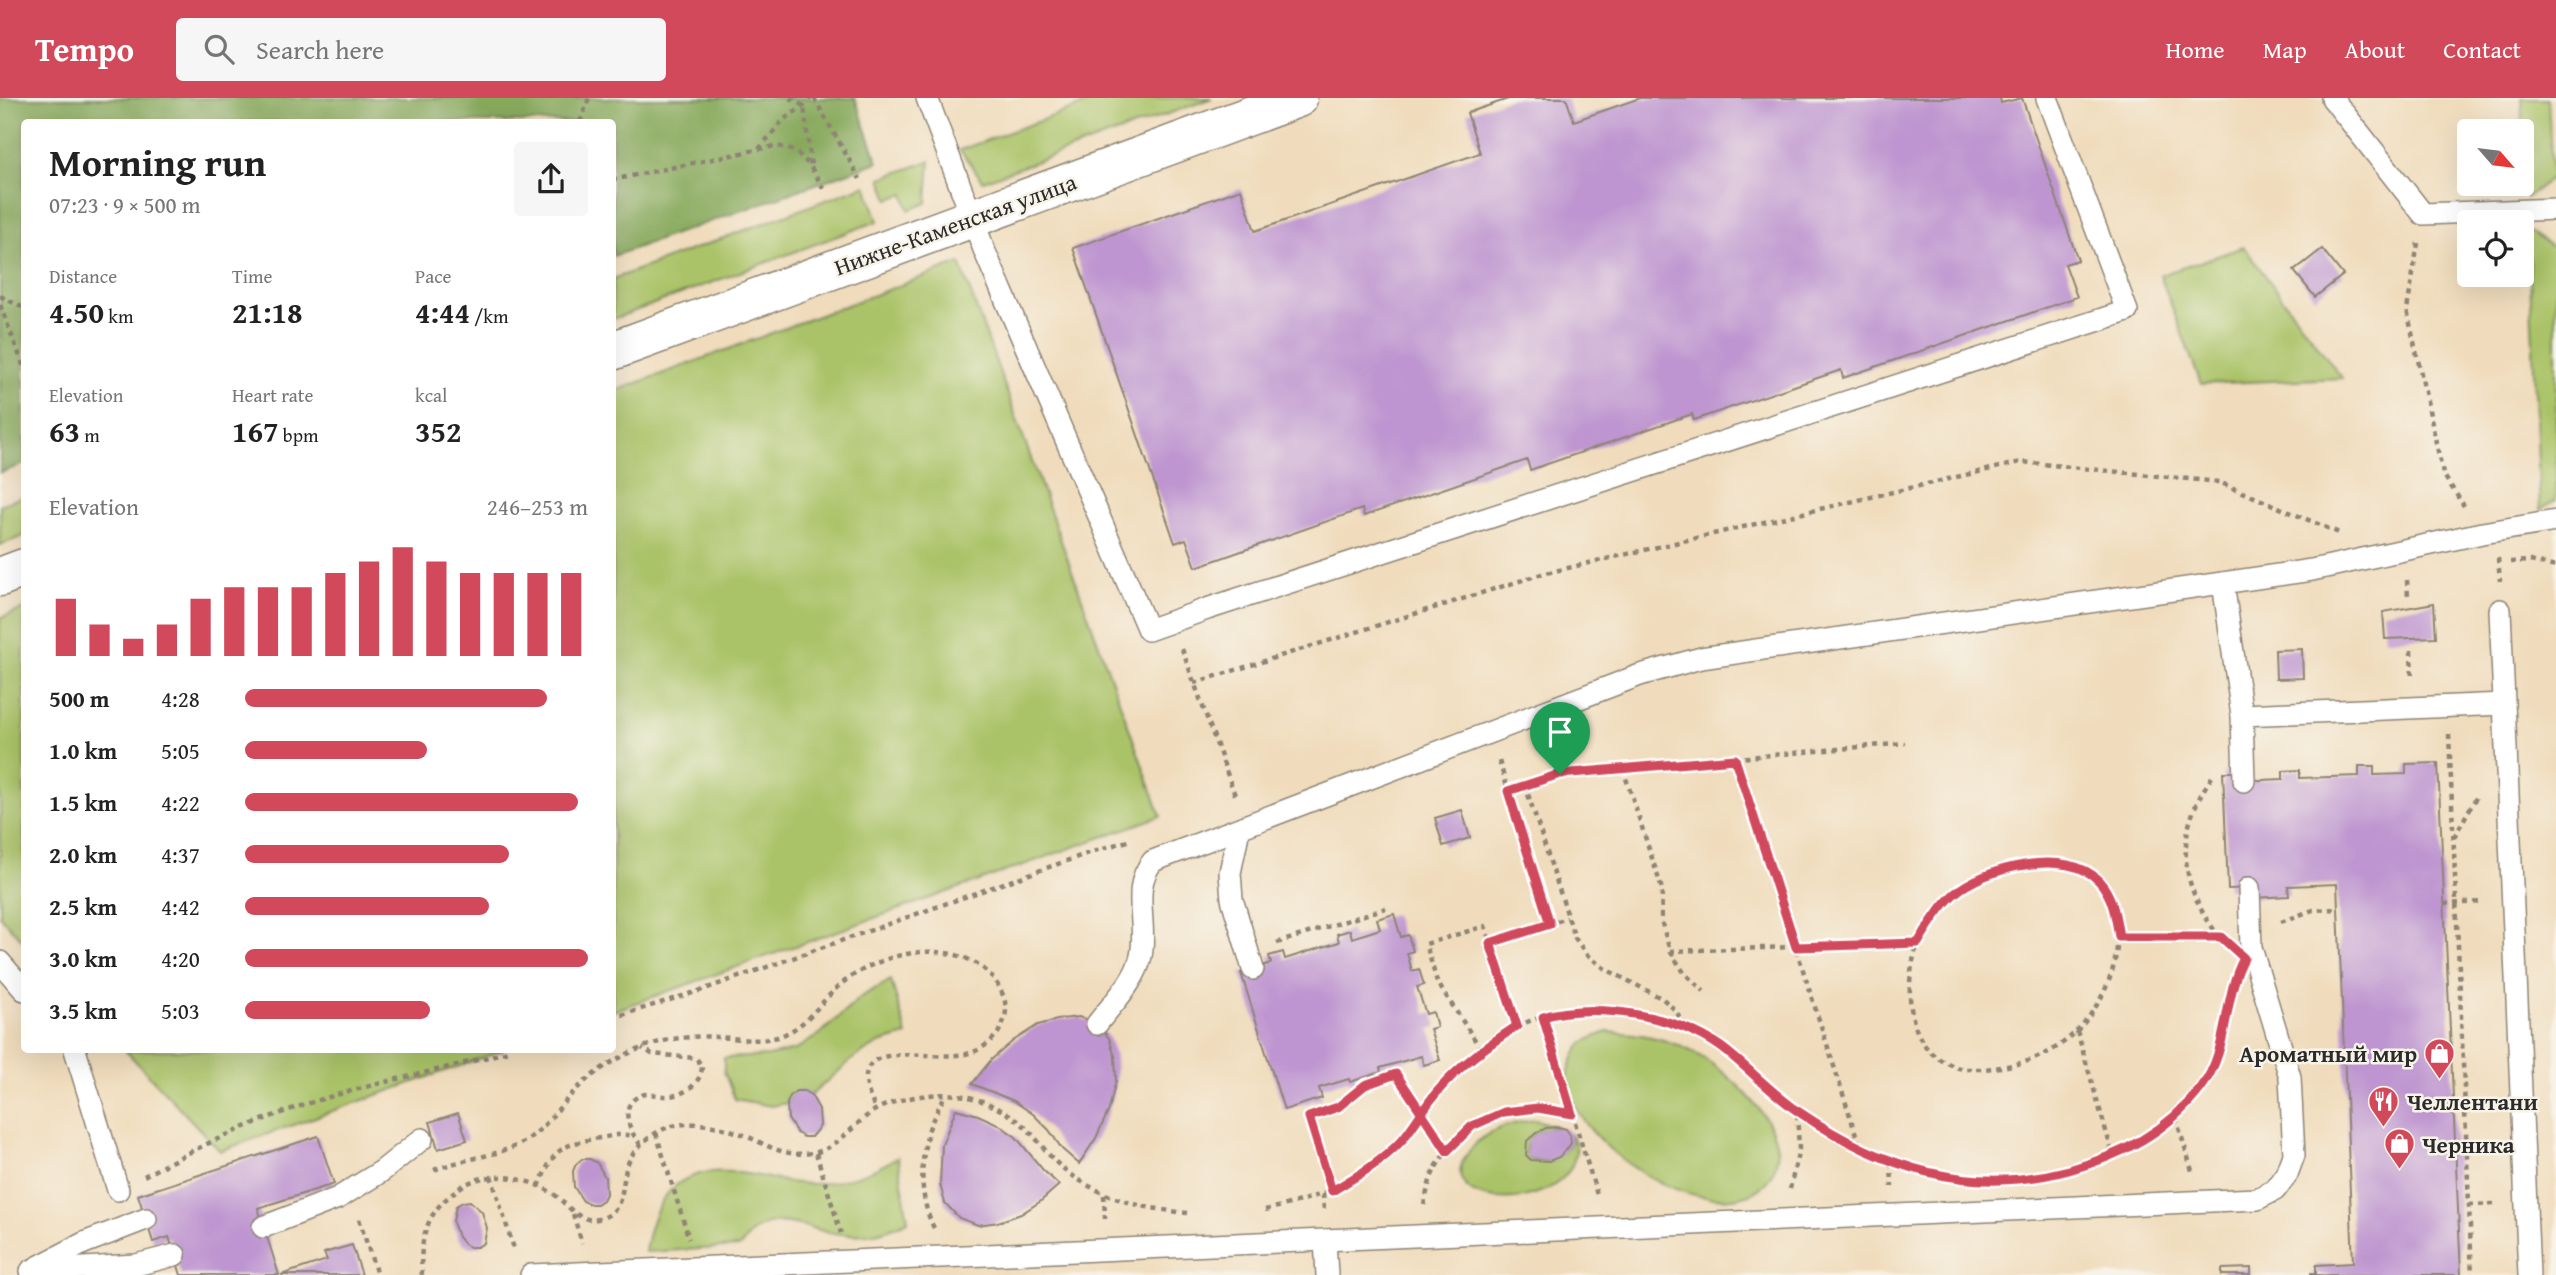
<!DOCTYPE html>
<html lang="en">
<head>
<meta charset="utf-8">
<style>
	:root { --surface:#fff; --page:#f6f6f6; --text:#222; --muted:#767676; --accent:#d1495b }
	body { margin:0; font-family:"Gentium Book Plus",serif; background:var(--page); color:var(--text); height:100vh; display:flex; flex-direction:column; font-size:26px; white-space:nowrap }
	* { box-sizing:border-box; margin:0 }
	p { font-size:23px; color:var(--muted) }
	.icon { flex:none; width:38px; height:38px; fill:none; stroke:currentColor; stroke-width:2; stroke-linecap:round; stroke-linejoin:round }
	.map { position:relative; flex:1; overflow:hidden }
	.panel { position:absolute; left:21px; top:21px; width:595px; height:934px; display:flex; flex-direction:column; background:var(--surface); border-radius:7px; box-shadow:0 7px 28px #0002 }
	.panel>* { flex:none }
	.needle { width:46px; rotate:118deg }
	.buttons { position:absolute; left:2457px; top:21px; display:grid; gap:14px }
	.buttons a { display:grid; place-items:center; width:77px; height:77px; border-radius:7px; background:var(--surface); box-shadow:0 7px 28px #0002; font-size:35px }
	.pin { position:absolute; display:grid; place-items:center; width:60px; height:60px; color:#fff; margin:-72px -30px; border-radius:50% 50% 50% 0; rotate:-45deg; box-shadow:0 0 7px #0007 }
	.pin .icon { rotate:45deg }
	.round { display:grid; place-items:center; flex:none; width:74px; height:74px; border-radius:7px; background:var(--page) }
	.summary { display:flex; align-items:center; justify-content:space-between; height:119px; padding:0 28px }
	h1 { font-size:38px; font-weight:600; line-height:52px }
	.metrics { display:grid; grid-template-columns:repeat(3,1fr); gap:10px; height:119px; padding:7px 28px }
	.metrics div { display:grid; align-content:center }
	.metrics b { font-size:30px; font-weight:600 }
	.metrics small { font-size:19px; font-weight:400 }
	.metrics p { font-size:19px }
	.chart { height:196px; padding:14px 28px }
	.chart p { display:flex; justify-content:space-between }
	.chart svg { width:100%; height:126px; margin-top:7px; stroke:var(--accent); stroke-width:6 }
	ul { padding:0 28px; list-style:none; font-size:23px }
	li { display:grid; grid-template-columns:112px 84px 1fr; align-items:center; height:52px }
	li i { height:18px; border-radius:9px; background:var(--accent) }
	header { display:flex; align-items:center; gap:42px; box-sizing:border-box; height:98px; padding:0 35px; background:var(--accent); color:#fff }
	header strong { font-size:33px }
	nav { display:flex; gap:38px; margin-inline-start:auto; font-size:24px }
	.search { width:490px; height:63px; background:var(--page); display:flex; align-items:center; gap:18px; box-sizing:border-box; padding:0 24px; border-radius:7px; color:var(--muted); font-size:26px }
	.map>svg:first-child { display:block }
	.green { fill:#aac368; stroke:#6a774a; stroke-width:2 }
	.forest { fill:#87a95c; stroke:#596a44; stroke-width:2 }
	.building { fill:#be95d0 }
	.lines { fill:none; stroke-linecap:round; stroke-linejoin:round }
	.lane-casing { stroke:#8e8474; stroke-width:24 }
	.street-casing { stroke:#8e8474; stroke-width:41 }
	.path { stroke:#8e8474; stroke-width:4.5; stroke-dasharray:5 5; stroke-linecap:butt }
	.lane { stroke:#fff; stroke-width:21 }
	.street { stroke:#fff; stroke-width:38 }
	.route-casing { stroke:#fff; stroke-width:14 }
	.route { stroke:#d1495b; stroke-width:9 }
	.labels { text-anchor:middle; dominant-baseline:central; stroke-width:5; stroke-linejoin:round; paint-order:stroke }
	.street-label { font-size:23px; fill:#2b2b2b; stroke:#f7f3e8 }
	.poi-label { font-size:23px; font-weight:bold; fill:#2b2b2b; stroke:#f7f3e8; text-anchor:start }
</style>
</head>
<body>
<header>
<strong>Tempo</strong>
<div class="search"><svg class="icon" aria-label="search" viewBox="0 0 24 24"><circle cx="10" cy="10" r="6"/><path d="M15 15l6 6"/></svg>Search here</div>
<nav><a>Home</a><a>Map</a><a>About</a><a>Contact</a></nav>
</header>
<div class="map">
<svg width="2556" height="1177" viewBox="0 0 2556 1177">
	<rect width="100%" height="100%" fill="#f7f3e8"/>
	<filter id="ink" filterUnits="userSpaceOnUse"><feTurbulence type="fractalNoise" baseFrequency=".0143" numOctaves="2"/><feDisplacementMap in="SourceGraphic" scale="14" xChannelSelector="R" yChannelSelector="G"/><feConvolveMatrix kernelMatrix="1 2 1 2 8 2 1 2 1" color-interpolation-filters="sRGB"/></filter>
	<filter id="wash" filterUnits="userSpaceOnUse"><feTurbulence type="fractalNoise" baseFrequency=".00686" numOctaves="4" result="noise"/><feDisplacementMap in="SourceGraphic" scale="28" xChannelSelector="R" yChannelSelector="G"/><feGaussianBlur stdDeviation="1.57" result="paint"/><feColorMatrix in="noise" values="0 0 0 0 0 0 0 0 0 0 0 0 0 0 0 0 0 1.4 0 .05"/><feComposite in="paint" operator="in"/></filter>
	<g filter="url(#wash)">
		<rect width="100%" height="100%" fill="#f0dcbc"/>
		<g class="green">
			<polygon points="1102,0 1212,0 983,83 960,52"/>
			<polygon points="2522,0 2548,0 2552,80 2526,100"/>
			<polygon points="930,63 927,105 909,112 904,96 889,101 881,80"/>
			<polygon points="866,87 878,123 613,221 613,181"/>
			<polygon points="2528,133 2555,151 2556,174 2556,402 2540,412"/>
			<polygon points="2244,149 2342,280 2201,286 2160,177"/>
			<polygon points="960,165 1161,718 613,913 613,294"/>
			<polygon points="24,398 24,438 0,447 0,407"/>
			<polygon points="24,511 24,844 0,818 0,520"/>
			<path d="M891 882 907 937 879 945 854 960 811 997C800 990 792 993 787 1005L771 1008 735 1001 724 974V960L769 958 795 952 820 936 862 898Z"/>
			<path d="M1607 934C1642 935 1673 941 1703 960 1735 980 1797 1036 1771 1077 1762 1092 1750 1098 1732 1100 1678 1106 1603 1059 1578 1013 1571 1001 1565 986 1569 973 1572 961 1577 949 1588 942 1593 939 1601 937 1607 934Z"/>
			<polygon points="125,952 504,952 220,1053"/>
			<path d="M1536 1022 1558 1029C1542 1030 1524 1037 1526 1056L1531 1062C1548 1067 1561 1059 1571 1045L1570 1037C1577 1045 1578 1052 1574 1062 1556 1119 1424 1110 1470 1052 1486 1031 1511 1025 1536 1022Z"/>
			<path d="M898 1059 908 1123C881 1136 864 1139 834 1135 809 1132 778 1114 754 1133 749 1137 744 1144 740 1149L645 1154C653 1102 675 1069 732 1074 759 1076 784 1086 812 1086 844 1085 871 1075 898 1059Z"/>
		</g>
		<polygon class="forest" points="0,0 855,0 878,64 613,158 612,24 24,24 24,366 0,375"/>
		<g id="blocks">
			<g class="building">
				<polygon points="1511,0 1566,0 1574,23 1640,0 2000,0 2001,5 2022,0 2078,162 2065,166 2077,199 1843,280 1841,272 1694,322 1692,316 1530,372 1527,362 1364,418 1362,411 1196,469 1186,441 1175,445 1073,150 1241,91 1255,133 1480,55 1467,15"/>
				<polygon points="2322,151 2343,177 2315,199 2294,173"/>
				<polygon points="2434,505 2436,539 2385,541 2383,514"/>
				<polygon points="2302,551 2303,580 2276,581 2275,552"/>
				<polygon points="2438,665 2461,1177 2311,1177 2311,1175 2316,1175 2316,1167 2353,1165 2337,786 2288,788 2289,798 2253,800 2252,790 2228,791 2223,674 2241,674 2241,683 2283,681 2283,673 2300,672 2300,680 2359,678 2359,668 2374,668 2374,677 2406,676 2406,666"/>
				<polygon points="1462,712 1470,740 1443,748 1435,720"/>
				<polygon points="1394,816 1401,839 1408,837 1413,853 1407,855 1412,873 1419,871 1424,887 1417,889 1426,916 1433,914 1437,929 1430,931 1440,962 1424,967 1421,958 1380,970 1381,974 1350,984 1349,981 1319,990 1322,1000 1284,1012 1241,875 1271,865 1269,858 1283,854 1285,861 1339,844 1337,836 1350,832 1352,840 1380,831 1377,821"/>
				<polygon points="1079,919 1097,926 1109,940 1115,958 1116,982 1109,1012 1096,1040 1079,1066 1062,1051 1049,1032 1033,1016 1014,1003 972,986 991,962 1013,943 1038,927 1061,921"/>
				<polygon points="796,993 804,993 811,997 819,1011 820,1028 811,1039 804,1039 797,1035 788,1021 787,1005 790,998"/>
				<polygon points="956,1011 978,1017 998,1026 1016,1039 1043,1072 1059,1087 1041,1103 1021,1116 998,1124 978,1127 959,1120 945,1105 940,1086 942,1047"/>
				<polygon points="458,1015 467,1042 438,1051 430,1024"/>
				<polygon points="1558,1029 1566,1031 1570,1037 1571,1045 1567,1051 1559,1059 1549,1063 1531,1062 1526,1057 1527,1043 1536,1035 1546,1030"/>
				<polygon points="318,1038 334,1086 258,1110 279,1177 181,1177 169,1139 153,1144 138,1097"/>
				<polygon points="582,1061 590,1061 597,1065 605,1079 606,1096 603,1102 597,1106 590,1106 583,1103 574,1089 573,1073 576,1066"/>
				<polygon points="470,1103 482,1114 487,1130 484,1145 477,1149 470,1149 463,1145 458,1139 453,1124 456,1108 463,1104"/>
				<polygon points="352,1147 362,1177 281,1177 327,1162 324,1155"/>
				<polygon points="2251,1170 2251,1177 2222,1177 2222,1171"/>
			</g>
		</g>
	</g>
	<g filter="url(#ink)">
		<use href="#blocks" fill-opacity="0" stroke="#8e8474" stroke-width="2"/>
		<g class="lines">
			<defs>
				<g id="lane">
					<polyline points="927,0 985,154 1148,532 1207,511 2127,213 2047,0"/>
					<polyline points="2332,0 2423,116 2556,111"/>
					<polyline points="2223,485 2242,617 2244,683"/>
					<polyline points="2500,512 2529,1177"/>
					<polyline points="2242,617 2504,606"/>
					<polyline points="1239,731 1230,775 1232,801 1253,871"/>
					<polyline points="0,864 24,892"/>
					<path d="M1097 926C1112 906 1136 883 1141 858 1148 826 1130 789 1153 763L1640 577 1701 560 2312 472 2482 435 2556 423"/>
					<polyline points="75,952 118,1092"/>
					<polyline points="263,1129 338,1100 382,1073 422,1041"/>
					<polyline points="1325,1142 1327,1177"/>
					<polyline points="36,1170 84,1145 146,1121"/>
					<polyline points="31,1173 136,1167 175,1157"/>
					<polyline points="531,1177 2257,1101 2275,1092 2287,1076 2294,1057 2290,979 2251,850 2249,790"/>
				</g>
				<g id="street">
					<polyline points="612,253 1298,0"/>
					<polyline points="0,479 24,470"/>
				</g>
			</defs>
			<use href="#lane" class="lane-casing"/>
			<use href="#street" class="street-casing"/>
			<g class="path">
				<polyline points="790,0 804,8 811,68"/>
				<polyline points="814,0 860,81"/>
				<polyline points="580,24 589,0"/>
				<polyline points="759,51 783,22 804,8 811,0"/>
				<path d="M612 82 775 48C803 50 812 71 825 93"/>
				<polyline points="2418,145 2407,212 2443,376 2464,408"/>
				<polyline points="0,198 24,210"/>
				<polyline points="0,207 24,269"/>
				<polyline points="2498,460 2500,483"/>
				<polyline points="2510,464 2530,463 2556,469"/>
				<polyline points="2407,482 2408,499"/>
				<polyline points="1182,551 1236,700"/>
				<polyline points="2411,552 2412,582"/>
				<polyline points="1194,585 1542,476 2021,364 2219,384 2339,435"/>
				<polyline points="2449,636 2472,1177"/>
				<polyline points="1735,661 1861,1052"/>
				<polyline points="1499,663 1550,826"/>
				<polyline points="1623,671 1662,791 1661,822 1670,853 1685,876 1704,893"/>
				<path d="M2212 679C2174 733 2178 787 2219 838"/>
				<polyline points="1525,687 1575,840 1587,857 1604,870 1663,901 1673,910 1689,931"/>
				<polyline points="1508,693 1560,676 1905,645"/>
				<polyline points="2454,739 2477,698"/>
				<path d="M2023 766C2041 766 2064 764 2081 771 2093 776 2101 786 2107 796 2136 848 2101 924 2052 952 2027 967 1994 972 1965 971 1958 971 1952 967 1945 964 1905 946 1904 882 1918 846 1924 829 1941 806 1955 795 1975 779 1999 772 2023 766Z"/>
				<polyline points="2444,806 2482,804"/>
				<polyline points="2281,824 2313,812 2337,811"/>
				<polyline points="2119,839 2220,839"/>
				<polyline points="1277,845 1386,810"/>
				<polyline points="1490,845 1567,820"/>
				<polyline points="1670,853 1918,845"/>
				<polyline points="1543,919 1598,1100"/>
				<polyline points="612,920 702,892 1103,750 1128,743"/>
				<polyline points="2077,933 2113,1057"/>
				<polyline points="1481,951 1437,884 1426,846 1485,828 1516,928"/>
				<polyline points="2176,1020 2193,1076"/>
				<polyline points="656,1035 689,1141"/>
				<path d="M641 1047C629 1034 617 1005 642 997 651 994 660 999 669 998 686 997 702 984 702 968L696 960 652 956 642 950"/>
				<polyline points="816,1055 841,1135"/>
				<polyline points="1891,1065 1892,1089"/>
				<path d="M434 1072C463 1060 498 1059 525 1043 544 1031 554 1015 569 999 588 978 613 961 639 951 662 941 691 937 717 939 739 940 763 946 785 936 808 926 821 903 840 887 875 858 932 842 974 864 990 873 1005 892 1006 911 1006 919 1002 929 998 935 992 943 982 951 973 954 935 968 834 929 876 1012"/>
				<path d="M2041 1077C2119 1065 2190 1029 2220 952 2227 934 2228 913 2231 894"/>
				<path d="M144 1078C210 1042 278 1012 351 993 404 978 458 969 511 952"/>
				<polyline points="491,1078 515,1154"/>
				<path d="M539 1089C553 1051 561 1046 600 1040 613 1038 619 1035 633 1038"/>
				<polyline points="1790,1091 1799,1051 1797,1013"/>
				<polyline points="1332,1093 1309,1019 1338,1009 1365,987 1396,977 1447,1053"/>
				<polyline points="1323,1096 1324,1113"/>
				<polyline points="1104,1097 1105,1121"/>
				<path d="M1424 1107C1426 1098 1428 1089 1431 1080 1447 1039 1495 1006 1540 1010 1551 1011 1562 1014 1572 1016"/>
				<polyline points="2469,1107 2497,1106"/>
				<path d="M1265 1112C1321 1099 1358 1086 1400 1044 1414 1029 1424 1009 1438 993 1458 971 1491 937 1519 927 1533 922 1550 915 1565 913 1615 907 1675 921 1718 947 1746 965 1769 991 1795 1011 1814 1026 1837 1038 1858 1050 1892 1070 1931 1076 1970 1081"/>
				<polyline points="573,1116 582,1145"/>
				<polyline points="359,1121 377,1177"/>
				<path d="M934 1130C920 1103 920 1068 927 1038 930 1024 939 1010 945 997"/>
				<path d="M422 1177C419 1147 425 1116 451 1097 456 1093 462 1087 468 1085 493 1073 526 1080 549 1093 567 1103 577 1128 602 1120 629 1111 619 1080 630 1061 635 1051 646 1041 656 1035 678 1021 708 1025 733 1033 762 1042 778 1060 812 1055 838 1052 855 1023 877 1011 901 999 938 993 965 998 984 1002 1011 1015 1025 1029 1041 1044 1049 1061 1069 1075 1106 1102 1142 1110 1187 1115"/>
			</g>
			<use href="#lane" class="lane"/>
			<use href="#street" class="street"/>
		</g>
	</g>
	<g class="lines" filter="url(#ink)">
		<defs>
			<path id="route" d="M1560 676 1508 693 1550 826 1490 845 1517 928C1488 947 1460 967 1437 994 1424 1009 1415 1027 1402 1042 1383 1063 1356 1079 1332 1093L1309 1019 1338 1009 1365 987 1396 976 1447 1053 1472 1028 1504 1014 1538 1010 1572 1016 1543 919C1596 904 1676 917 1721 949 1748 969 1771 995 1799 1014 1882 1070 1969 1099 2069 1072 2122 1057 2167 1034 2201 990 2230 952 2222 901 2244 860L2221 839H2119C2116 820 2113 798 2099 783 2068 749 1984 769 1953 797 1939 810 1928 828 1918 845L1796 849 1735 661 1560 676"/>
		</defs>
		<use href="#route" class="route-casing"/>
		<use href="#route" class="route"/>
	</g>
	<defs>
		<symbol id="shop-pin" viewBox="-11 -11 22 30"><path d="M0 17L-7.5 6A9.5 9.5 0 1 1 7.5 6Z" fill="#d1495b" stroke="#f7f3e8"/><path d="M-5-2.5h2.3a2.7 3.5 0 0 1 5.4 0H5L5.5 6h-11ZM-1.5-2.5h3a1.5 2.3 0 0 0-3 0Z" fill="#fff"/></symbol>
		<symbol id="restaurant-pin" viewBox="-11 -11 22 30"><path d="M0 17L-7.5 6A9.5 9.5 0 1 1 7.5 6Z" fill="#d1495b" stroke="#f7f3e8"/><path d="M-5-6h1v4h1v-4h1v4h1v-4h1v5L-1.5 .5V6h-2V.5L-5-1ZM5-6V6H3V1.5H1.5Q1.5-4 5-6Z" fill="#fff"/></symbol>
	</defs>
	<g fill-rule="evenodd">
		<use href="#shop-pin" x="2422" y="938" width="35" height="47"/>
		<use href="#restaurant-pin" x="2366" y="986" width="35" height="47"/>
		<use href="#shop-pin" x="2382" y="1028" width="35" height="47"/>
	</g>
	<g class="labels">
		<g class="street-label">
			<text transform="translate(955 126) rotate(-20)">Нижне-Каменская улица</text>
		</g>
		<g class="poi-label">
			<text x="2417" y="955" text-anchor="end">Ароматный мир</text>
			<text x="2407" y="1003">Челлентани</text>
			<text x="2422" y="1046">Черника</text>
		</g>
	</g>
</svg>
<div class="buttons">
<a><svg class="needle" viewBox="-14 -14 28 28"><path d="M0-13l5 13h-10z" fill="#e53935"/><path d="M0 13l5-13h-10z" fill="#767676"/></svg></a>
<a><svg class="icon" aria-label="locate" viewBox="0 0 24 24"><circle cx="12" cy="12" r="6"/><path d="M12 2v4M12 18v4M2 12h4M18 12h4"/></svg></a>
</div>
<div class="pin" style="left:1560px;top:676px;background:#1e9e55"><svg class="icon" aria-label="arrive" viewBox="0 0 24 24"><path d="M6 21V4h12l-3 4 3 4H6"/></svg></div>
<section class="panel">
<div class="summary"><div><h1>Morning run</h1><p>07:23 · 9 × 500 m</p></div><a class="round"><svg class="icon" aria-label="share" viewBox="0 0 24 24"><path d="M12 15V3M7 8l5-5 5 5M5 13v7h14v-7"/></svg></a></div>
<div class="metrics">
<div><p>Distance</p><b>4.50<small> km</small></b></div>
<div><p>Time</p><b>21:18</b></div>
<div><p>Pace</p><b>4:44<small> /km</small></b></div>
</div>
<div class="metrics">
<div><p>Elevation</p><b>63<small> m</small></b></div>
<div><p>Heart rate</p><b>167<small> bpm</small></b></div>
<div><p>kcal</p><b>352</b></div>
</div>
<div class="chart"><p><span>Elevation</span>246–253 m</p>
<svg viewBox="0 0 160 44" preserveAspectRatio="none"><path d="M5 44V24M15 44V33M25 44V38M35 44V33M45 44V24M55 44V20M65 44V20M75 44V20M85 44V15M95 44V11M105 44V6M115 44V11M125 44V15M135 44V15M145 44V15M155 44V15"/></svg>
</div>
<ul>
<li><b>500 m</b>4:28<i style="width:88%"></i></li>
<li><b>1.0 km</b>5:05<i style="width:53%"></i></li>
<li><b>1.5 km</b>4:22<i style="width:97%"></i></li>
<li><b>2.0 km</b>4:37<i style="width:77%"></i></li>
<li><b>2.5 km</b>4:42<i style="width:71%"></i></li>
<li><b>3.0 km</b>4:20<i style="width:100%"></i></li>
<li><b>3.5 km</b>5:03<i style="width:54%"></i></li>
</ul>
</section>
</div>
</body>
</html>
